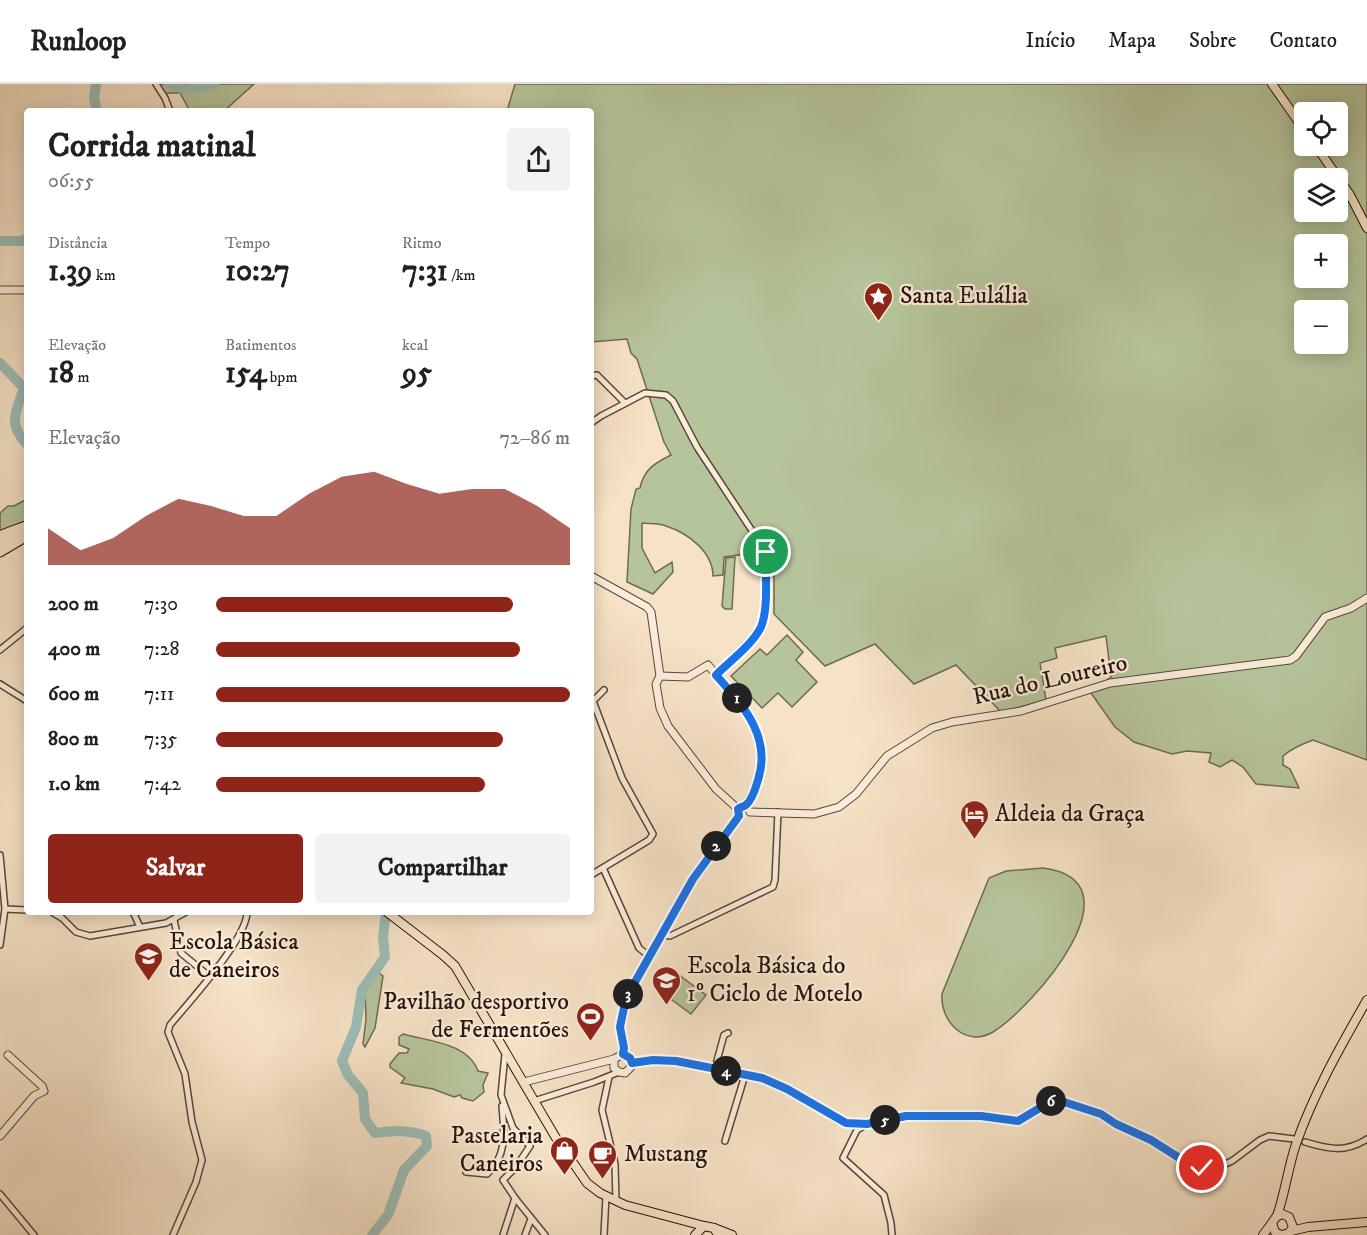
<!DOCTYPE html>
<html lang="pt">
<head>
<meta charset="utf-8">
<style>
	:root { --surface:#fff; --page:#f2f2f2; --text:#202124; --muted:#757577; --line:#e0e0e0; --accent:#8f2418 }
	body { margin:0; font-family:"IM FELL DW Pica",serif; background:var(--page); color:var(--text); height:100vh; display:flex; flex-direction:column; font-size:22px; white-space:nowrap }
	* { box-sizing:border-box; margin:0 }
	p { font-size:20px; color:var(--muted) }
	.icon { flex:none; width:33px; height:33px; fill:none; stroke:currentColor; stroke-width:2; stroke-linecap:round; stroke-linejoin:round }
	.map { position:relative; flex:1; overflow:hidden }
	.details { position:absolute; left:24px; top:24px; width:570px; height:807px; display:flex; flex-direction:column; background:var(--surface); border-radius:6px; box-shadow:0 3px 15px #0003 }
	.details>* { flex:none }
	.fabs { position:absolute; left:1294px; top:18px; display:grid; gap:12px }
	.fabs a { display:grid; place-items:center; width:54px; height:54px; border-radius:6px; background:var(--surface); box-shadow:0 3px 15px #0003; font-size:30px }
	.pin { position:absolute; display:grid; place-items:center; width:51px; height:51px; color:#fff; margin:-26px; border:3px solid #fff; border-radius:50%; box-shadow:0 2px 6px #0007 }
	.km { position:absolute; width:30px; height:30px; margin:-15px; border-radius:50%; background:#222; color:#fff; font-size:16px; line-height:30px; text-align:center }
	.round { display:grid; place-items:center; flex:none; width:63px; height:63px; border-radius:6px; background:var(--page) }
	.overview { display:flex; align-items:center; justify-content:space-between; height:102px; padding:0 24px }
	h1 { font-size:33px; font-weight:700; line-height:45px }
	.stats { display:grid; grid-template-columns:repeat(3,1fr); gap:9px; height:102px; padding:6px 24px }
	.stats div { display:grid; align-content:center }
	.stats b { font-size:30px; font-weight:700 }
	.stats small { font-size:16px; font-weight:400 }
	.stats p { font-size:16px }
	.chart { height:168px; padding:12px 24px }
	.chart p { display:flex; justify-content:space-between }
	.chart svg { width:100%; height:108px; margin-top:6px; fill:var(--accent); opacity:.7 }
	.action { display:flex; gap:12px; margin-top:auto; padding:12px 24px }
	.action a { flex:1; height:69px; border-radius:6px; background:var(--accent); color:#fff; font-size:24px; font-weight:700; line-height:69px; text-align:center }
	.action a+a { background:var(--page); color:var(--text) }
	ul { padding:0 24px; list-style:none; font-size:20px }
	li { display:grid; grid-template-columns:96px 72px 1fr; align-items:center; height:45px }
	li i { height:15px; border-radius:8px; background:var(--accent) }
	header { display:flex; align-items:center; gap:36px; box-sizing:border-box; height:84px; padding:0 30px; background:var(--surface); border-bottom:2px solid var(--line) }
	header strong { font-size:28px }
	nav { display:flex; gap:33px; margin-inline-start:auto; font-size:21px }
	.map>svg:first-child { display:block }
	.green { fill:#b6c49b; stroke:#6e6b52; stroke-width:1.5; fill-rule:evenodd }
	.lines { fill:none; stroke-linecap:round; stroke-linejoin:round }
	.river { stroke:#9dbdb7; stroke-width:10 }
	.minor-casing { stroke:#5b4638; stroke-width:8 }
	.tertiary-casing { stroke:#5b4638; stroke-width:9 }
	.primary-casing { stroke:#271209; stroke-width:10 }
	.trunk-casing { stroke:#271209; stroke-width:11 }
	.minor { stroke:#f9ecda; stroke-width:5 }
	.tertiary { stroke:#f9ecda; stroke-width:7 }
	.primary { stroke:#f6e2c6; stroke-width:8 }
	.trunk { stroke:#f6e2c6; stroke-width:9 }
	.route-casing { stroke:#fff; stroke-width:12 }
	.route { stroke:#1a73e8; stroke-width:8 }
	.labels { text-anchor:middle; dominant-baseline:central; stroke-width:4.5; stroke-linejoin:round; paint-order:stroke }
	.poi-label { font-size:24px; fill:#271209; stroke:#f9ecda; text-anchor:start }
	.street-label { font-size:24px; fill:#271209; stroke:#f9ecda }
</style>
</head>
<body>
<header>
<strong>Runloop</strong>
<nav><a>Início</a><a>Mapa</a><a>Sobre</a><a>Contato</a></nav>
</header>
<div class="map">
<svg width="1367" height="1151" viewBox="0 0 1367 1151">
	<rect width="100%" height="100%" fill="#f6e2c6"/>
	<filter id="stains"><feTurbulence type="fractalNoise" baseFrequency=".00333" numOctaves="4"/><feColorMatrix values="0 0 0 0 .2 0 0 0 0 .09 0 0 0 0 .02 0 0 0 .5 -.17"/></filter>
	<radialGradient id="worn" r=".72"><stop offset=".6" stop-color="#630" stop-opacity="0"/><stop offset="1" stop-color="#630" stop-opacity=".3"/></radialGradient>
	<g class="green">
		<polygon points="158,0 254,0 224,27 190,27 180,9 164,9"/>
		<path d="M515 0H1367V676L1313 656C1302 660 1292 664 1283 672V681L1290 685 1299 704 1256 700 1243 683 1232 676 1220 683 1209 678 1211 669 1187 667 1172 670 1134 658 1115 643 1091 609V607L1111 593 1106 552 1055 564 1057 574 1040 579 1046 616 1001 628 956 581 914 600 875 560 825 582 774 530V468L768 457 760 468 724 473 723 491 713 492C713 468 688 449 666 442 659 439 649 440 642 439V464L655 489 672 478 673 488 653 510 627 498 631 425 636 405 640 404C644 385 655 379 671 371L664 358 637 275 631 269 627 255 591 258V27H507ZM1305 28H1338V62H1305ZM1305 94H1338V128H1305ZM1305 160H1338V194H1305ZM1305 226H1338V260H1305Z"/>
		<polygon points="27,415 27,439 0,449 0,429 8,422 14,422"/>
		<polygon points="735,473 732,525 725,525 722,522 726,474"/>
		<polygon points="787,551 803,568 796,576 817,598 792,623 778,609 762,624 731,592 760,565 767,571"/>
		<path d="M1043 784C1144 797 1032 924 993 948 966 964 940 938 942 910L989 794 1006 787Z"/>
		<polygon points="675,888 706,911 691,930 660,907"/>
		<polygon points="379,889 383,892 375,944 365,963 363,960 366,935 365,906 370,897"/>
		<path d="M403 950C428 957 468 959 478 987L488 989 483 1001 484 1008 473 1017 462 1014 460 1011 454 1013 433 1005 401 999 405 994 390 983V980L399 969H407L409 965 399 961V953Z"/>
	</g>
	<g class="lines">
		<g class="river">
			<polyline points="96,0 94,14 97,27"/>
			<polyline points="169,0 186,6 215,0"/>
			<polyline points="0,157 22,157 27,154"/>
			<path d="M0 279 24 304C16 327 7 341 27 360"/>
			<path d="M372 1151 388 1131 404 1086 427 1062 426 1052C409 1045 393 1047 375 1049L365 1035 363 1009 348 991 342 977 356 943 362 906 385 873 383 853 386 828"/>
		</g>
		<defs>
			<g id="minor">
				<polyline points="156,0 165,14 170,27"/>
				<polyline points="591,292 597,291 625,319"/>
				<polyline points="591,339 601,332 645,309 666,311 673,317 697,363 766,468 764,530 762,541 752,554 716,591"/>
				<polyline points="0,566 27,544"/>
				<polyline points="0,600 27,617"/>
				<polyline points="593,617 604,606"/>
				<polyline points="591,618 593,617 622,694 653,750 649,756 591,791"/>
				<polyline points="0,771 5,825 0,861"/>
				<polyline points="603,784 639,864 649,872"/>
				<polyline points="5,825 27,826"/>
				<polyline points="52,828 62,834 76,848 90,852 166,839 186,828"/>
				<polyline points="133,828 140,843"/>
				<polyline points="174,836 181,869 209,892"/>
				<polyline points="661,851 670,852 773,803 775,796 778,728"/>
				<polyline points="505,970 501,1011 513,1044 530,1062 516,1083 503,1096 515,1114 545,1151"/>
				<polyline points="632,979 653,976 677,977 762,994 787,1005 839,1037 865,1040"/>
				<polyline points="715,984 724,951 728,949"/>
				<polyline points="609,993 602,1026 615,1080 616,1117"/>
				<polyline points="534,1017 594,998 619,988"/>
				<polyline points="725,1057 745,991"/>
				<path d="M1305 1058C1328 1065 1345 1069 1367 1055"/>
				<path d="M466 1088 487 1090C508 1072 504 1046 502 1022"/>
				<polyline points="0,1110 34,1151"/>
				<path d="M173 1151 196 1098 202 1076 192 1038 185 990 168 948 170 941C189 918 247 855 247 828"/>
				<polyline points="503,1151 515,1114"/>
				<polyline points="525,1151 531,1135"/>
				<polyline points="604,1151 606,1112"/>
				<polyline points="892,1151 891,1139 884,1111 843,1074 857,1046 867,1040 906,1032 981,1032 1018,1037 1053,1017 1061,1017 1101,1030 1116,1040 1151,1056 1189,1080 1202,1084 1214,1085 1232,1077 1260,1056 1269,1052 1294,1055"/>
			</g>
			<g id="tertiary">
				<polyline points="0,206 27,206"/>
				<polyline points="591,492 647,523 651,528 660,592 656,600 660,624 668,642 716,705 738,725"/>
				<path d="M660 592 688 593 708 581C747 628 784 659 745 722"/>
				<polyline points="750,728 814,730 839,723 856,710 887,672 932,644 952,638 1021,627 1110,599 1290,576 1296,572 1325,533 1351,524 1367,514"/>
				<polyline points="623,970 624,964 620,943 626,914 693,795 739,732"/>
				<polyline points="524,998 614,975 623,970 630,974 631,983 625,989 619,988 614,984 614,975"/>
				<polyline points="0,1052 34,1012 44,1007 42,1002 8,971"/>
			</g>
			<g id="primary">
				<polyline points="1272,0 1305,47"/>
				<polyline points="1316,62 1350,111 1367,144"/>
				<polyline points="0,451 27,441"/>
				<polyline points="0,459 27,447"/>
				<polyline points="387,828 443,871 455,882 556,1054 587,1099 600,1109 625,1121 704,1142"/>
				<path d="M1277 1132C1285 1109 1288 1084 1296 1060 1314 1009 1340 963 1367 916"/>
				<polyline points="714,1144 732,1151"/>
				<polyline points="1291,1147 1308,1143 1367,1138"/>
				<polyline points="695,1151 704,1142 714,1144 718,1151"/>
				<polyline points="1263,1151 1272,1139"/>
				<polyline points="1281,1151 1275,1148 1272,1139 1276,1133 1282,1130 1289,1133 1293,1143 1289,1149 1282,1151"/>
			</g>
			<polyline id="trunk" points="0,468 27,452"/>
		</defs>
		<use href="#minor" class="minor-casing"/>
		<use href="#tertiary" class="tertiary-casing"/>
		<use href="#primary" class="primary-casing"/>
		<use href="#trunk" class="trunk-casing"/>
		<use href="#minor" class="minor"/>
		<use href="#tertiary" class="tertiary"/>
		<use href="#primary" class="primary"/>
		<use href="#trunk" class="trunk"/>
	</g>
	<g class="lines">
		<defs>
			<path id="route" d="M766 468C765 489 769 524 761 543 752 561 730 577 716 591 743 622 772 652 758 696 756 703 752 716 746 721 743 723 740 723 738 725L739 732 693 795 626 914 620 943 624 964 623 970 630 974 632 979 653 976 676 977 762 994 787 1005 846 1039 867 1040 906 1032H981L1018 1037 1048 1019 1061 1017 1101 1030 1116 1040 1151 1056 1189 1080 1202 1084"/>
		</defs>
		<use href="#route" class="route-casing"/>
		<use href="#route" class="route"/>
	</g>
	<defs>
		<symbol id="sight-pin" viewBox="-11 -11 22 30"><path d="M0 17L-7.5 6A9.5 9.5 0 1 1 7.5 6Z" fill="#8f2418" stroke="#f9ecda"/><path d="M0-6L1.8-2.2L6-1.7L2.9 1.2L3.7 5.4L0 3.3L-3.7 5.4L-2.9 1.2L-6-1.7L-1.8-2.2Z" fill="#fff"/></symbol>
		<symbol id="hotel-pin" viewBox="-11 -11 22 30"><path d="M0 17L-7.5 6A9.5 9.5 0 1 1 7.5 6Z" fill="#8f2418" stroke="#f9ecda"/><path d="M-6-4.5h1.5V1H6V5H4.5V3h-9V5H-6ZM-4 0a1.8 1.8 0 1 1 3.6 0ZM.5 0V-2.5h3Q6-2.5 6 0Z" fill="#fff"/></symbol>
		<symbol id="school-pin" viewBox="-11 -11 22 30"><path d="M0 17L-7.5 6A9.5 9.5 0 1 1 7.5 6Z" fill="#8f2418" stroke="#f9ecda"/><path d="M0-5L7-2L0 1L-7-2ZM-4 1L0 2.5L4 1V4Q0 6-4 4Z" fill="#fff"/></symbol>
		<symbol id="stadium-pin" viewBox="-11 -11 22 30"><path d="M0 17L-7.5 6A9.5 9.5 0 1 1 7.5 6Z" fill="#8f2418" stroke="#f9ecda"/><path d="M0-5a6.5 5 0 1 0 0 10a6.5 5 0 1 0 0-10ZM-3.5-1.8h7v3.6h-7Z" fill="#fff"/></symbol>
		<symbol id="shop-pin" viewBox="-11 -11 22 30"><path d="M0 17L-7.5 6A9.5 9.5 0 1 1 7.5 6Z" fill="#8f2418" stroke="#f9ecda"/><path d="M-5-2.5h2.3a2.7 3.5 0 0 1 5.4 0H5L5.5 6h-11ZM-1.5-2.5h3a1.5 2.3 0 0 0-3 0Z" fill="#fff"/></symbol>
		<symbol id="cafe-pin" viewBox="-11 -11 22 30"><path d="M0 17L-7.5 6A9.5 9.5 0 1 1 7.5 6Z" fill="#8f2418" stroke="#f9ecda"/><path d="M-5.5-4.5H6V0H3Q3 3.5 0 3.5H-2.5Q-5.5 3.5-5.5 0ZM3-3.2v2h1.7v-2ZM-6 4.5H4V6H-6Z" fill="#fff"/></symbol>
	</defs>
	<g fill-rule="evenodd">
		<use href="#sight-pin" x="862" y="196" width="33" height="45"/>
		<use href="#hotel-pin" x="958" y="714" width="33" height="45"/>
		<use href="#school-pin" x="132" y="856" width="33" height="45"/>
		<use href="#school-pin" x="650" y="880" width="33" height="45"/>
		<use href="#stadium-pin" x="574" y="916" width="33" height="45"/>
		<use href="#shop-pin" x="548" y="1050" width="33" height="45"/>
		<use href="#cafe-pin" x="586" y="1054" width="33" height="45"/>
	</g>
	<g class="labels">
		<g class="poi-label">
			<text x="900" y="212">Santa Eulália</text>
			<text x="995" y="730">Aldeia da Graça</text>
			<text x="169" y="858">Escola Básica<tspan x="169" dy="28">de Caneiros</tspan></text>
			<text x="687" y="882">Escola Básica do<tspan x="687" dy="28">1º Ciclo de Motelo</tspan></text>
			<text x="569" y="918" text-anchor="end">Pavilhão desportivo<tspan x="569" dy="28">de Fermentões</tspan></text>
			<text x="543" y="1052" text-anchor="end">Pastelaria<tspan x="543" dy="28">Caneiros</tspan></text>
			<text x="624" y="1070">Mustang</text>
		</g>
		<g class="street-label">
			<text transform="translate(1050 596) rotate(-13)">Rua do Loureiro</text>
		</g>
	</g>
	<rect width="100%" height="100%" filter="url(#stains)"/>
	<rect width="100%" height="100%" fill="url(#worn)"/>
</svg>
<div class="fabs">
<a><svg class="icon" aria-label="locate" viewBox="0 0 24 24"><circle cx="12" cy="12" r="6"/><path d="M12 2v4M12 18v4M2 12h4M18 12h4"/></svg></a>
<a><svg class="icon" aria-label="layers" viewBox="0 0 24 24"><path d="M12 4l9 5-9 5-9-5zM3 14l9 5 9-5"/></svg></a>
<a>+</a>
<a>−</a>
</div>
<div class="pin" style="left:766px;top:468px;background:#1e9e55"><svg class="icon" aria-label="arrive" viewBox="0 0 24 24"><path d="M6 21V4h12l-3 4 3 4H6"/></svg></div>
<div class="pin" style="left:1202px;top:1084px;background:#d93025"><svg class="icon" aria-label="check" viewBox="0 0 24 24"><path d="M5 12l5 5 9-10"/></svg></div>
<b class="km" style="left:737px;top:614px">1</b>
<b class="km" style="left:716px;top:762px">2</b>
<b class="km" style="left:628px;top:910px">3</b>
<b class="km" style="left:726px;top:987px">4</b>
<b class="km" style="left:885px;top:1036px">5</b>
<b class="km" style="left:1051px;top:1017px">6</b>
<section class="details">
<div class="overview"><div><h1>Corrida matinal</h1><p>06:55</p></div><a class="round"><svg class="icon" aria-label="share" viewBox="0 0 24 24"><path d="M12 15V3M7 8l5-5 5 5M5 13v7h14v-7"/></svg></a></div>
<div class="stats">
<div><p>Distância</p><b>1.39<small> km</small></b></div>
<div><p>Tempo</p><b>10:27</b></div>
<div><p>Ritmo</p><b>7:31<small> /km</small></b></div>
</div>
<div class="stats">
<div><p>Elevação</p><b>18<small> m</small></b></div>
<div><p>Batimentos</p><b>154<small> bpm</small></b></div>
<div><p>kcal</p><b>95</b></div>
</div>
<div class="chart"><p><span>Elevação</span>72–86 m</p>
<svg viewBox="0 0 160 44" preserveAspectRatio="none"><path d="M0 44V29L10 38L20 33L30 24L40 17L50 20L60 24L70 24L80 15L90 8L100 6L110 11L120 15L130 13L140 13L150 20L160 29V44z"/></svg>
</div>
<ul>
<li><b>200 m</b>7:30<i style="width:84%"></i></li>
<li><b>400 m</b>7:28<i style="width:86%"></i></li>
<li><b>600 m</b>7:11<i style="width:100%"></i></li>
<li><b>800 m</b>7:35<i style="width:81%"></i></li>
<li><b>1.0 km</b>7:42<i style="width:76%"></i></li>
</ul>
<div class="action"><a>Salvar</a><a>Compartilhar</a></div>
</section>
</div>
</body>
</html>
